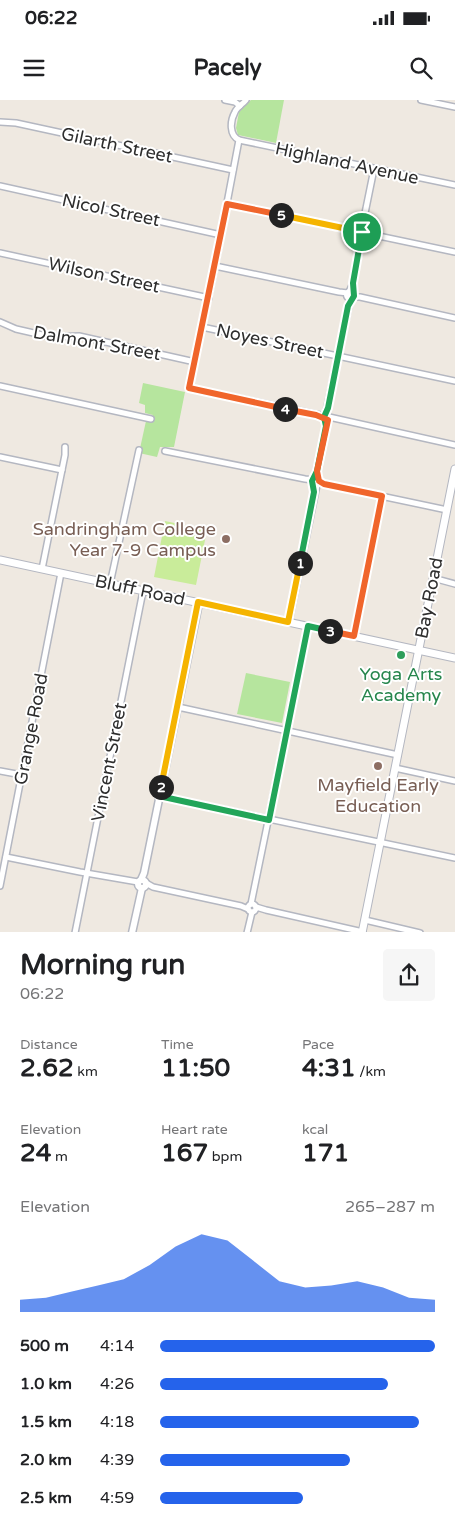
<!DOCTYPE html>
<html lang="en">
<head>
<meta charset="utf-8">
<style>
	:root { --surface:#fff; --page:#f6f6f6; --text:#202124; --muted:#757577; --accent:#2563eb }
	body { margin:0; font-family:"Varela Round",sans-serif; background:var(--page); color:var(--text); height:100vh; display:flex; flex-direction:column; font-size:19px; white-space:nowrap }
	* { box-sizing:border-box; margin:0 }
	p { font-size:16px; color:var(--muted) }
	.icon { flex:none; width:28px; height:28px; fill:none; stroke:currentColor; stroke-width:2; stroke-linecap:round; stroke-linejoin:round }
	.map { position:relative; height:832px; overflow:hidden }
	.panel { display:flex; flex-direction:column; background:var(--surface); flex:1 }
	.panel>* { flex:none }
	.pin { position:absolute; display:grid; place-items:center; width:42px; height:42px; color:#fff; margin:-21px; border:2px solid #fff; border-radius:50%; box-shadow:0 1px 5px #0007 }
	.km { position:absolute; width:25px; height:25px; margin:-12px; border-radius:50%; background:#222; color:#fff; font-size:14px; line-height:25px; text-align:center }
	.round { display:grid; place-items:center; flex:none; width:52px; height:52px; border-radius:5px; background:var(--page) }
	.overview { display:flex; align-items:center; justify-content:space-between; height:85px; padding:0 20px }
	h1 { font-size:28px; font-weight:800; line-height:38px }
	.metrics { display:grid; grid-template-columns:repeat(3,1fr); gap:8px; height:85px; padding:5px 20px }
	.metrics div { display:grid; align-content:center }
	.metrics b { font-size:25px; font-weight:800 }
	.metrics small { font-size:14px; font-weight:400 }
	.metrics p { font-size:14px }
	.chart { height:140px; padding:10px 20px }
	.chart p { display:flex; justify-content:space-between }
	.chart svg { width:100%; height:90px; margin-top:5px; fill:var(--accent); opacity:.7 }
	ul { padding:0 20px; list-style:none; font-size:16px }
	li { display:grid; grid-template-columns:80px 60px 1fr; align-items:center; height:38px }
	li i { height:12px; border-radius:6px; background:var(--accent) }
	.status { display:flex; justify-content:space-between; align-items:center; height:35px; padding:0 25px; background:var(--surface); direction:ltr }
	.status svg { height:14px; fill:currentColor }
	header { display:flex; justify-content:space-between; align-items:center; height:65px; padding:0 20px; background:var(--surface); font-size:22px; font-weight:800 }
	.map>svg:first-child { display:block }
	.green { fill:#b6e59e }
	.pitch { fill:#c9ec9a }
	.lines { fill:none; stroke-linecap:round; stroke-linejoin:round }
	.minor-casing { stroke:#b4b7c1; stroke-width:8 }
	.tertiary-casing { stroke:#b4b7c1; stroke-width:9 }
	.secondary-casing { stroke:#b4b7c1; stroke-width:9 }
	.minor { stroke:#fff; stroke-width:5 }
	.tertiary { stroke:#fff; stroke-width:6 }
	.secondary { stroke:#fff; stroke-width:7 }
	.split-1-casing { stroke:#fff; stroke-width:10 }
	.split-2-casing { stroke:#fff; stroke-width:10 }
	.split-3-casing { stroke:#fff; stroke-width:10 }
	.split-4-casing { stroke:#fff; stroke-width:10 }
	.split-5-casing { stroke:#fff; stroke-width:10 }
	.split-6-casing { stroke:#fff; stroke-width:10 }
	.split-1 { stroke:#22a559; stroke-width:6 }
	.split-2 { stroke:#f5b400; stroke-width:6 }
	.split-3 { stroke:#22a559; stroke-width:6 }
	.split-4 { stroke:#f0652b; stroke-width:6 }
	.split-5 { stroke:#f0652b; stroke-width:6 }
	.split-6 { stroke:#f5b400; stroke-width:6 }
	.education-dot { fill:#8d6e63; stroke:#fff; stroke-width:2 }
	.leisure-dot { fill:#2e9e5b; stroke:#fff; stroke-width:2 }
	.labels { text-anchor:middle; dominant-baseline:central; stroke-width:4; stroke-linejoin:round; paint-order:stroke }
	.street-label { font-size:18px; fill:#2e2e2e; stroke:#fff }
	.education-label { font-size:18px; fill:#785e54; stroke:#fff; text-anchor:end }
	.leisure-label { font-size:18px; fill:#27864d; stroke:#fff }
</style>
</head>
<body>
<div class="status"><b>06:22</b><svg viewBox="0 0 49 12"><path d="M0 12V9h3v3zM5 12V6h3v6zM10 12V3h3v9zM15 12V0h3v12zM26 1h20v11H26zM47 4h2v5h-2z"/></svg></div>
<header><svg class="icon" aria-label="menu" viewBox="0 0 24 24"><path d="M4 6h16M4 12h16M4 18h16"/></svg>Pacely<svg class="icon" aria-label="search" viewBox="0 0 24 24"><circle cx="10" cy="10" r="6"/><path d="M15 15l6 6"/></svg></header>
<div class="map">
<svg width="455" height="833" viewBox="0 0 455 833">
	<rect width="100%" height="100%" fill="#efe9e1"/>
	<g class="green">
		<polygon points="251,0 284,0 276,43 238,35 236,28 239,12"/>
		<polygon points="143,283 185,292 174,347 160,347 157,357 139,353 146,321 151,322 153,315 145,313 145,305 139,303"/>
		<polygon points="246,573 290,582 282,623 237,614"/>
	</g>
	<polygon class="pitch" points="165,421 207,430 196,485 154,477"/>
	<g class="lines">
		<defs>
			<g id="minor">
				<polyline points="225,0 235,2 240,6"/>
				<path d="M246 0C243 4 237 7 235 12 230 21 229 35 239 40L215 166 189 288 325 316"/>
				<polyline points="421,0 455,7"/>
				<polyline points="0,22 16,23 233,70"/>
				<polyline points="239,40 455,85"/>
				<polyline points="0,86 221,135"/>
				<polyline points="227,104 455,152"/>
				<polyline points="0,153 209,198"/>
				<polyline points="215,166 339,192 348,193"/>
				<circle cx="350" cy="195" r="3.5"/>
				<polyline points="349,192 353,183 362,137 363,123 374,69"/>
				<polyline points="353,197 360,197 455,218"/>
				<polyline points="0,222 16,229 51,237 79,236 195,262"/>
				<polyline points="202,227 455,281"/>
				<polyline points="0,286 151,319"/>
				<polyline points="325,316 349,206 352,198"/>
				<polyline points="329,317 455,345"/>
				<polyline points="165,351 305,379 313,380"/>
				<polyline points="0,357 62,370"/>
				<circle cx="315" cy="382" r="3.5"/>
				<polyline points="314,379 328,320"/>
				<polyline points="319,381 324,384 447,410"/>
				<polyline points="42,469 65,355 65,347"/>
				<polyline points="433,478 455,484"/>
				<polyline points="110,484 139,350"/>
				<polyline points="289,522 317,385"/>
				<polyline points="354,536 382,396"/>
				<polyline points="178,607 398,655"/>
				<polyline points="395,668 455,681"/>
				<polyline points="0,671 22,675"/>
				<polyline points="159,696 455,758"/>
				<polyline points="6,757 80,772 138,782"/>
				<polyline points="146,783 153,787 241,806 248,809"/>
				<polyline points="0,786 61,473"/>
				<circle cx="252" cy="808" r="4"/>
				<polyline points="251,804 308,526"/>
				<polyline points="256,807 266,810 363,832"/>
				<polyline points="365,820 420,833"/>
				<polyline points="75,833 143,491"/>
				<polyline points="247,833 252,812"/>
			</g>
			<g id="tertiary">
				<circle cx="142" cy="784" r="4"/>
				<polyline points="141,780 144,773 199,503"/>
				<polyline points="132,833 142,788"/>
			</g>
			<g id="secondary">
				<polyline points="0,460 455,558"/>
				<polyline points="362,833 455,369"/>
			</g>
		</defs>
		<use href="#minor" class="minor-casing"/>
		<use href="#tertiary" class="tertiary-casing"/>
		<use href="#secondary" class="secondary-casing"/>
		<use href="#minor" class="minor"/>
		<use href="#tertiary" class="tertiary"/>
		<use href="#secondary" class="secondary"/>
	</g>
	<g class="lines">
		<defs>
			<polyline id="split-1" points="300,463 314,392 312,381 317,371 326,326 324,317 328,308 348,206 354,196 353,183 362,132"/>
			<polyline id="split-2" points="161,687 198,502 288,522 300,463"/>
			<polyline id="split-3" points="161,687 159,696 269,720 308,526 330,531"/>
			<polyline id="split-4" points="285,309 316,315 328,320 317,371 319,381 324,384 382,396 354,536 330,531"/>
			<polyline id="split-5" points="281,115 227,104 189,288 285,309"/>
			<polyline id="split-6" points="281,115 362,132"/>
		</defs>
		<use href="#split-1" class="split-1-casing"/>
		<use href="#split-2" class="split-2-casing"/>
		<use href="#split-3" class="split-3-casing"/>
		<use href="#split-4" class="split-4-casing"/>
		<use href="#split-5" class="split-5-casing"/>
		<use href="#split-6" class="split-6-casing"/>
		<use href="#split-1" class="split-1"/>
		<use href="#split-2" class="split-2"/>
		<use href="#split-3" class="split-3"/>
		<use href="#split-4" class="split-4"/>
		<use href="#split-5" class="split-5"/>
		<use href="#split-6" class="split-6"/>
	</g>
	<g class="education-dot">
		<circle cx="226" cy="439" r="5"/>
		<circle cx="378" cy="666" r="5"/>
	</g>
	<circle class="leisure-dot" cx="401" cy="555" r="5"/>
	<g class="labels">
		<g class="street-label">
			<text transform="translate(117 45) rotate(12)">Gilarth Street</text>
			<text transform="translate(347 63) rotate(12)">Highland Avenue</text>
			<text transform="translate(111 110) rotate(12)">Nicol Street</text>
			<text transform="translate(104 175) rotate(12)">Wilson Street</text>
			<text transform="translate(270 241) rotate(12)">Noyes Street</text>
			<text transform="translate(97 243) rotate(10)">Dalmont Street</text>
			<text transform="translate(140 490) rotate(12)">Bluff Road</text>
			<text transform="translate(429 498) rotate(-79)">Bay Road</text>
			<text transform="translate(31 629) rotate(-79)">Grange Road</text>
			<text transform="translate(109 662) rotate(-79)">Vincent Street</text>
		</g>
		<g class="education-label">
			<text x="216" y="429">Sandringham College<tspan x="216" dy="21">Year 7-9 Campus</tspan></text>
			<text x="378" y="685" text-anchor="middle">Mayfield Early<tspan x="378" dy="21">Education</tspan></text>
		</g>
		<g class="leisure-label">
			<text x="401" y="574">Yoga Arts<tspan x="401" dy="21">Academy</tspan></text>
		</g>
	</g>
</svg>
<div class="pin" style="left:362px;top:132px;background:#1e9e55"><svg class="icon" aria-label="arrive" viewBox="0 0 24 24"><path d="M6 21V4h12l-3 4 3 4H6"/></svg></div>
<b class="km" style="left:300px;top:463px">1</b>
<b class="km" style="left:161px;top:687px">2</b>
<b class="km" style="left:330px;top:531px">3</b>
<b class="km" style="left:285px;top:309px">4</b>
<b class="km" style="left:281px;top:115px">5</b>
</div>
<section class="panel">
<div class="overview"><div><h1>Morning run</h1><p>06:22</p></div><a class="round"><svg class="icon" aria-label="share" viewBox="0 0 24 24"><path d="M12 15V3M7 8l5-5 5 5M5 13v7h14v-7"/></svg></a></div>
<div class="metrics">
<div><p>Distance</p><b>2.62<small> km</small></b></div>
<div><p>Time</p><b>11:50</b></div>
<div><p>Pace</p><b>4:31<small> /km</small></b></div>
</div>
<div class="metrics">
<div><p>Elevation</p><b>24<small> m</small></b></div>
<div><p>Heart rate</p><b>167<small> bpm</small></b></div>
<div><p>kcal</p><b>171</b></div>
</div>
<div class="chart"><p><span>Elevation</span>265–287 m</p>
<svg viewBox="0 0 160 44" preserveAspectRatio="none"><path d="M0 44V38L10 37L20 34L30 31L40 28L50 21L60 12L70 6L80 9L90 19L100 29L110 32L120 31L130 29L140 32L150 37L160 38V44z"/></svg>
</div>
<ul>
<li><b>500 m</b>4:14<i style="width:100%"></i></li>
<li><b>1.0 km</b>4:26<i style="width:83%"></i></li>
<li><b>1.5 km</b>4:18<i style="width:94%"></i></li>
<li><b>2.0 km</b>4:39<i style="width:69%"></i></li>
<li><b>2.5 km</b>4:59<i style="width:52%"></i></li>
</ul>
</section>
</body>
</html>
